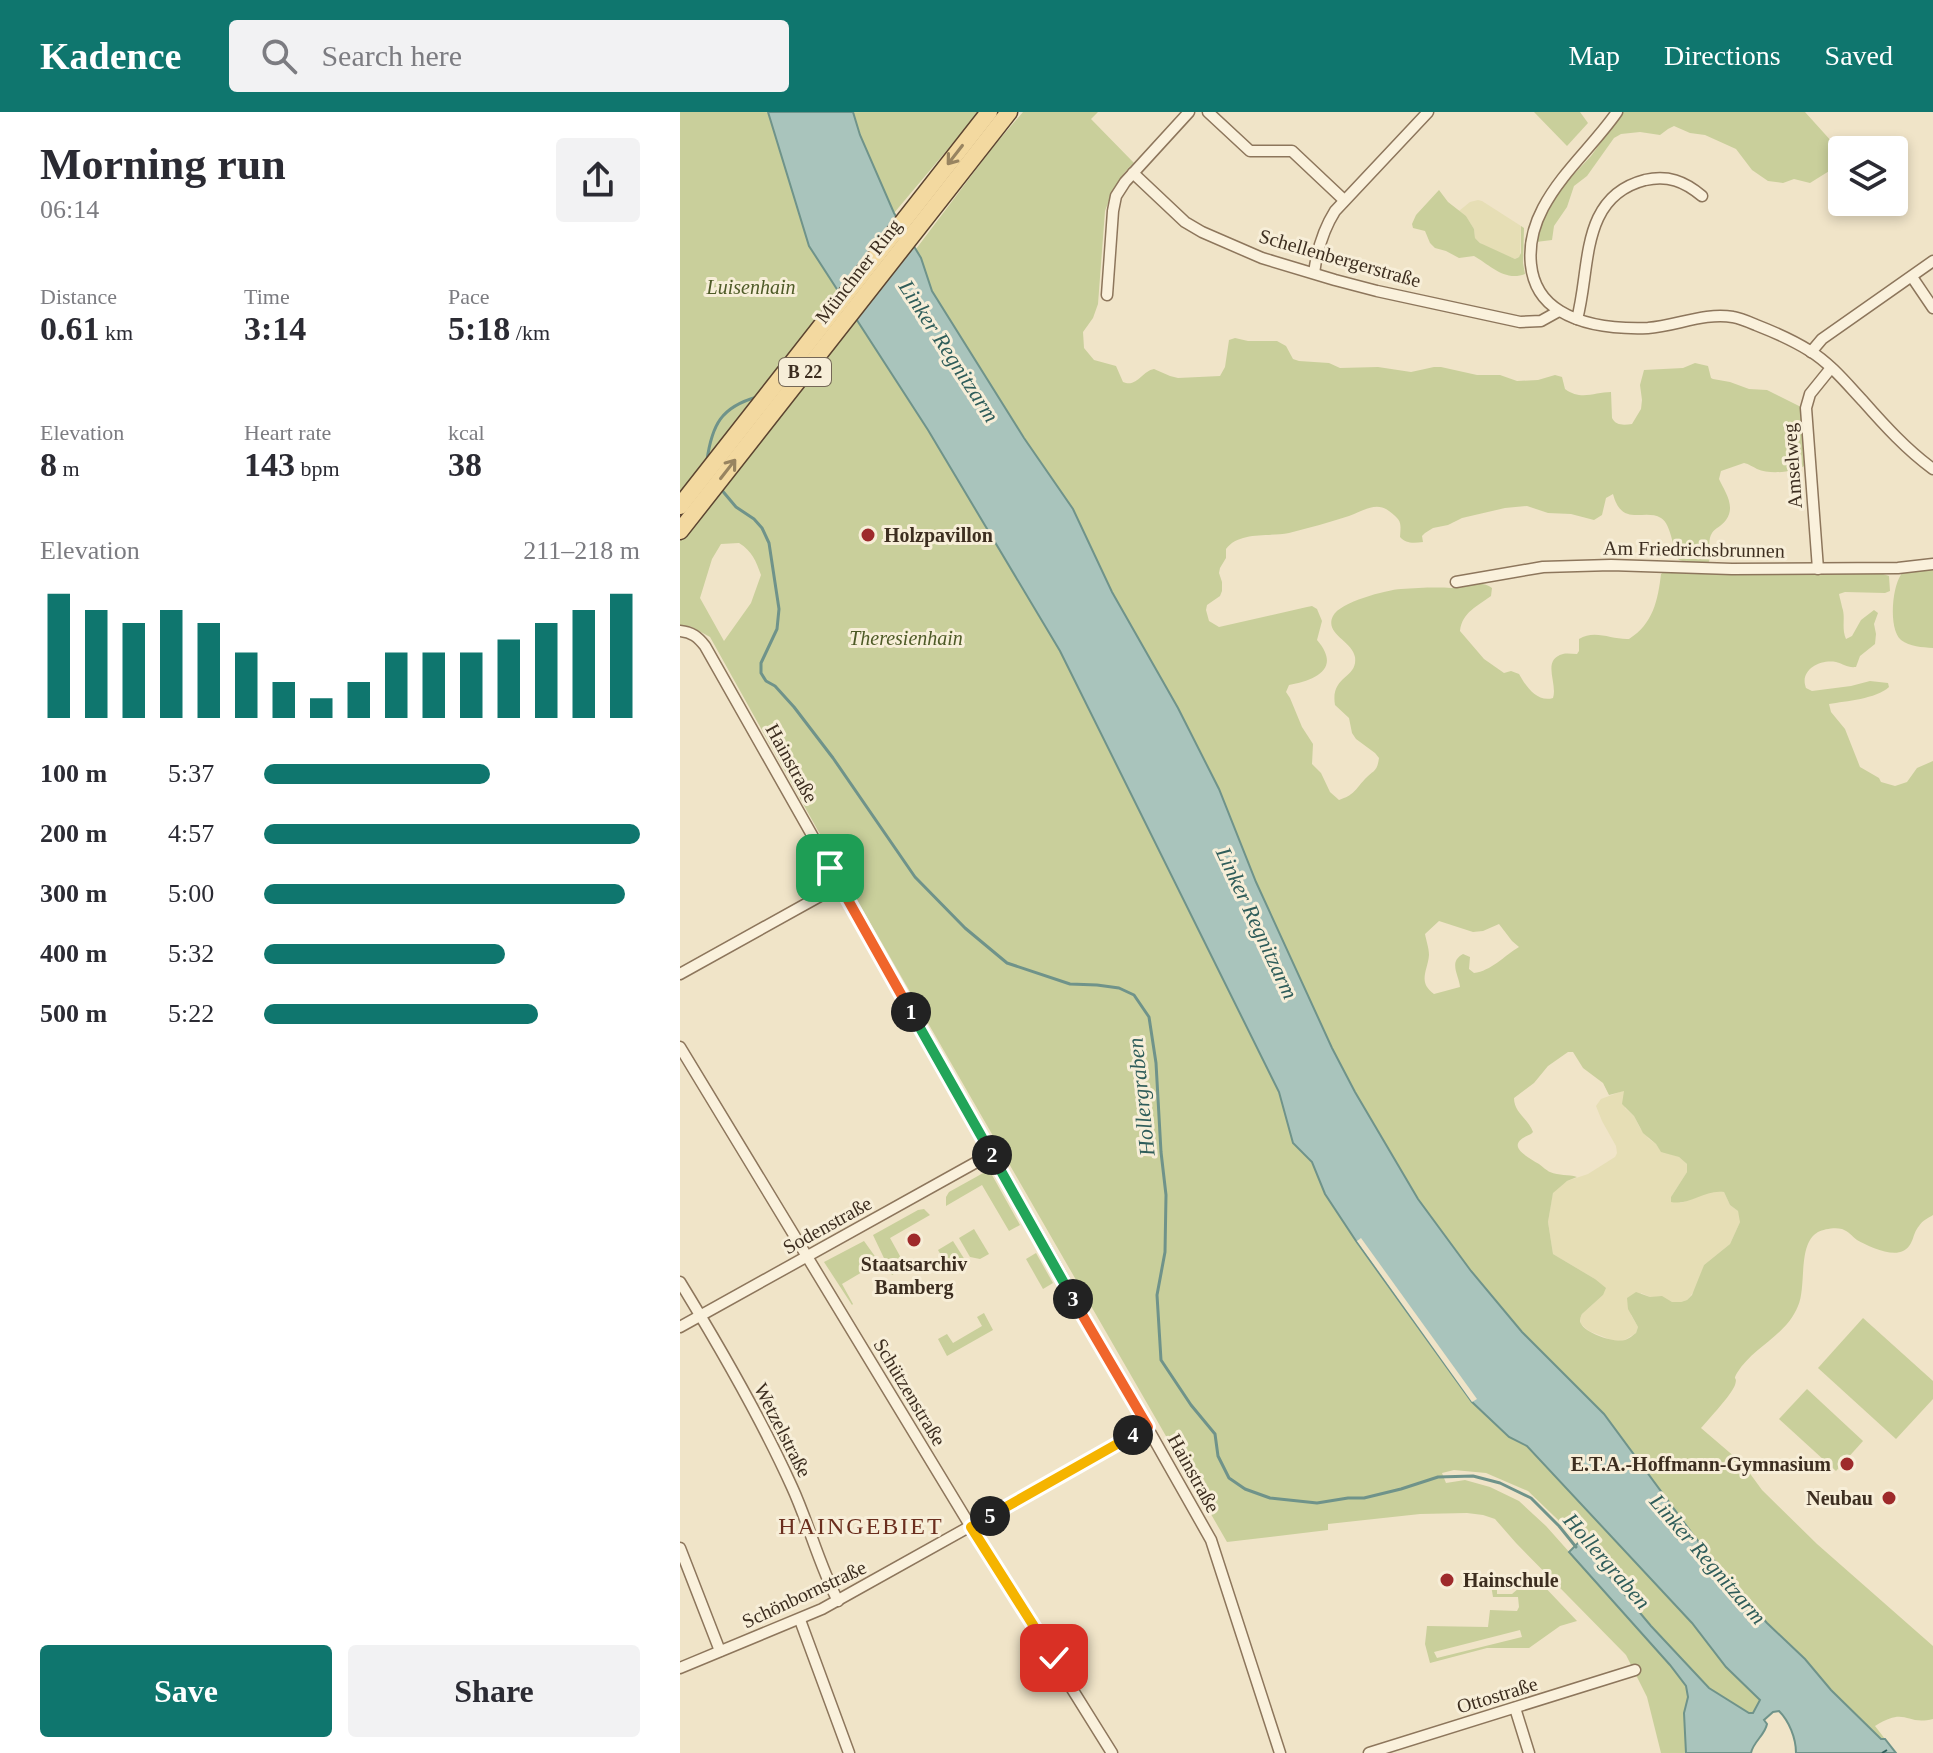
<!DOCTYPE html>
<html lang="en">
<head>
<meta charset="utf-8">
<style>
	:root { --surface:#fff; --page:#f2f2f3; --text:#2b2b33; --muted:#7c7c81; --accent:#0f766e }
	body { margin:0; font-family:Georgia,serif; background:var(--page); color:var(--text); height:100vh; display:flex; flex-direction:column; font-size:30px; white-space:nowrap }
	* { box-sizing:border-box; margin:0 }
	p { font-size:26px; color:var(--muted) }
	.icon { flex:none; width:44px; height:44px; fill:none; stroke:currentColor; stroke-width:2; stroke-linecap:round; stroke-linejoin:round }
	.map { position:relative; flex:1; overflow:hidden }
	.side { display:flex; flex-direction:column; background:var(--surface); width:680px }
	.side>* { flex:none }
	.fabs { position:absolute; left:1148px; top:24px; display:grid; gap:16px }
	.fabs a { display:grid; place-items:center; width:80px; height:80px; border-radius:8px; background:var(--surface); box-shadow:0 4px 12px #0003; font-size:40px }
	.pin { position:absolute; display:grid; place-items:center; width:68px; height:68px; color:#fff; margin:-34px; border-radius:16px; box-shadow:0 4px 12px #0006 }
	.km { position:absolute; width:40px; height:40px; margin:-20px; border-radius:50%; background:#222; color:#fff; font-size:22px; line-height:40px; text-align:center }
	.round { display:grid; place-items:center; flex:none; width:84px; height:84px; border-radius:8px; background:var(--page) }
	.overview { display:flex; align-items:center; justify-content:space-between; height:136px; padding:0 40px }
	h1 { font-size:44px; font-weight:600; line-height:60px }
	.figures { display:grid; grid-template-columns:repeat(3,1fr); gap:12px; height:136px; padding:8px 40px }
	.figures div { display:grid; align-content:center }
	.figures b { font-size:34px; font-weight:600 }
	.figures small { font-size:22px; font-weight:400 }
	.figures p { font-size:22px }
	.chart { height:224px; padding:16px 40px }
	.chart p { display:flex; justify-content:space-between }
	.chart svg { width:100%; height:144px; margin-top:8px; stroke:var(--accent); stroke-width:6 }
	.action { display:flex; gap:16px; margin-top:auto; padding:16px 40px }
	.action a { flex:1; height:92px; border-radius:8px; background:var(--accent); color:#fff; font-size:32px; font-weight:600; line-height:92px; text-align:center }
	.action a+a { background:var(--page); color:var(--text) }
	ul { padding:0 40px; list-style:none; font-size:26px }
	li { display:grid; grid-template-columns:128px 96px 1fr; align-items:center; height:60px }
	li i { height:20px; border-radius:10px; background:var(--accent) }
	header { display:flex; align-items:center; gap:48px; box-sizing:border-box; height:112px; padding:0 40px; background:var(--accent); color:#fff }
	header strong { font-size:38px }
	nav { display:flex; gap:44px; margin-inline-start:auto; font-size:28px }
	.search { width:560px; height:72px; background:var(--page); display:flex; align-items:center; gap:20px; box-sizing:border-box; padding:0 28px; border-radius:8px; color:var(--muted); font-size:30px }
	main { display:flex; flex:1; min-height:0 }
	.map>svg:first-child { display:block }
	.farmland { fill:#e6deb5 }
	.green { fill:#c9cf9b; fill-rule:evenodd }
	.water { fill:#a9c4bc; stroke:#6f938a; stroke-width:2 }
	.pier { fill:#f0e4c8 }
	.lines { fill:none; stroke-linecap:round; stroke-linejoin:round }
	.stream { stroke:#6f938a; stroke-width:3 }
	.ferry { stroke:#2f5d5a; stroke-width:2; stroke-dasharray:10 8; stroke-linecap:butt }
	.minor-casing { stroke:#8d765c; stroke-width:13 }
	.primary-casing { stroke:#5b4430; stroke-width:19 }
	.minor { stroke:#faf1dc; stroke-width:10 }
	.primary { stroke:#f3d9a0; stroke-width:16 }
	.oneway { stroke:#988460 }
	.split-1-casing { stroke:#fff; stroke-width:16 }
	.split-2-casing { stroke:#fff; stroke-width:16 }
	.split-3-casing { stroke:#fff; stroke-width:16 }
	.split-4-casing { stroke:#fff; stroke-width:16 }
	.split-5-casing { stroke:#fff; stroke-width:16 }
	.split-6-casing { stroke:#fff; stroke-width:16 }
	.split-1 { stroke:#f0652b; stroke-width:10 }
	.split-2 { stroke:#22a559; stroke-width:10 }
	.split-3 { stroke:#22a559; stroke-width:10 }
	.split-4 { stroke:#f0652b; stroke-width:10 }
	.split-5 { stroke:#f5b400; stroke-width:10 }
	.split-6 { stroke:#f5b400; stroke-width:10 }
	.poi-dot { fill:#9e2a2b; stroke:#f7eed8; stroke-width:3 }
	.labels { text-anchor:middle; dominant-baseline:central; stroke-width:6; stroke-linejoin:round; paint-order:stroke }
	.shield { fill:#f7eed8; stroke:#756857; stroke-width:2 }
	.shield-label { font-size:18px; font-weight:bold; fill:#3d2e20 }
	.street-label { font-size:20px; fill:#3d2e20; stroke:#f7eed8 }
	.park-label { font-size:20px; font-style:italic; fill:#4d5a26; stroke:#f7eed8 }
	.poi-label { font-size:20px; font-weight:bold; fill:#3d2e20; stroke:#f7eed8; text-anchor:start }
	.water-label { font-size:22px; font-style:italic; fill:#2f5d5a; stroke:#f7eed8 }
	.quarter-label { font-size:24px; letter-spacing:2px; fill:#6b2e1e; stroke:#f7eed8 }
</style>
</head>
<body>
<header>
<strong>Kadence</strong>
<div class="search"><svg class="icon" aria-label="search" viewBox="0 0 24 24"><circle cx="10" cy="10" r="6"/><path d="M15 15l6 6"/></svg>Search here</div>
<nav><a>Map</a><a>Directions</a><a>Saved</a></nav>
</header>
<main>
<section class="side">
<div class="overview"><div><h1>Morning run</h1><p>06:14</p></div><a class="round"><svg class="icon" aria-label="share" viewBox="0 0 24 24"><path d="M12 15V3M7 8l5-5 5 5M5 13v7h14v-7"/></svg></a></div>
<div class="figures">
<div><p>Distance</p><b>0.61<small> km</small></b></div>
<div><p>Time</p><b>3:14</b></div>
<div><p>Pace</p><b>5:18<small> /km</small></b></div>
</div>
<div class="figures">
<div><p>Elevation</p><b>8<small> m</small></b></div>
<div><p>Heart rate</p><b>143<small> bpm</small></b></div>
<div><p>kcal</p><b>38</b></div>
</div>
<div class="chart"><p><span>Elevation</span>211–218 m</p>
<svg viewBox="0 0 160 44" preserveAspectRatio="none"><path d="M5 44V6M15 44V11M25 44V15M35 44V11M45 44V15M55 44V24M65 44V33M75 44V38M85 44V33M95 44V24M105 44V24M115 44V24M125 44V20M135 44V15M145 44V11M155 44V6"/></svg>
</div>
<ul>
<li><b>100 m</b>5:37<i style="width:60%"></i></li>
<li><b>200 m</b>4:57<i style="width:100%"></i></li>
<li><b>300 m</b>5:00<i style="width:96%"></i></li>
<li><b>400 m</b>5:32<i style="width:64%"></i></li>
<li><b>500 m</b>5:22<i style="width:73%"></i></li>
</ul>
<div class="action"><a>Save</a><a>Share</a></div>
</section>
<div class="map">
<svg width="1253" height="1641" viewBox="0 0 1253 1641">
	<rect width="100%" height="100%" fill="#f0e4c8"/>
	<g class="farmland">
		<polygon points="798,88 802,89 841,114 840,144 835,147 804,134 795,126 794,117 786,104 779,99 790,90"/>
		<polygon points="945,978 945,996 954,1004 960,1016 969,1027 976,1032 980,1038 999,1045 1007,1052 1007,1060 991,1085 1001,1091 1026,1081 1038,1079 1044,1080 1050,1093 1058,1099 1060,1105 1060,1110 1050,1132 1024,1153 1016,1177 1007,1188 1001,1190 992,1190 970,1185 961,1181 951,1203 958,1215 956,1221 943,1229 931,1228 924,1225 909,1219 901,1212 900,1207 902,1202 923,1183 915,1167 873,1142 868,1110 873,1080 877,1076 887,1069 908,1062 935,1045 937,1041 936,1034 922,1009 916,994 921,987"/>
	</g>
	<g class="green">
		<polygon points="0,0 88,0 129,134 158,180 0,381"/>
		<polygon points="173,0 299,0 214,101 180,23"/>
		<path d="M343 0H418L411 7 454 51C439 63 432 81 425 99L418 192 413 206 403 220 404 236 414 248 436 254 443 270C457 276 462 259 474 257L490 264 498 266 540 264 545 255 549 228 555 226 568 229H597L606 234 613 247 619 249 649 251 660 256 698 255 731 260 754 255H761L797 263H820L837 269 858 268 875 263 882 265 885 277C901 289 915 280 931 280L932 306C936 314 944 313 952 312L961 297 962 288 960 273 964 258 1003 256 1015 251 1028 254 1031 266 1033 267 1050 270 1069 277 1087 278 1123 296 1126 353C1114 360 1091 363 1077 357 1073 355 1069 352 1064 351L1041 359 1039 367C1045 380 1056 394 1046 408 1042 414 1035 416 1032 421 1026 430 1033 443 1028 452L1010 451 999 448C992 437 992 413 981 406 964 396 942 416 933 382L926 386 922 403 914 408 891 402 868 401 847 394 825 396 782 406 768 413 753 416 745 421 742 424 743 430C734 431 726 432 720 425 721 410 722 409 709 399 696 389 683 399 669 404 650 410 629 416 609 421 589 425 559 419 546 437V446L540 456 539 461 542 470V479L540 484 527 493 526 498 529 509 539 515 627 495 632 494 637 497 642 509 637 528C662 557 635 568 609 573L606 580 610 586 622 615 633 632 632 652 641 661 650 680 659 688C674 683 675 678 685 667 693 658 697 661 699 646L695 641 676 627 672 621 669 606 655 593C650 563 678 567 675 545 672 529 644 522 653 504 660 490 706 478 721 477 737 476 755 475 771 476 786 477 799 466 812 476L811 484C798 494 782 500 780 519L804 547 824 561 831 559 839 562C845 573 857 591 873 586 878 571 861 548 883 542 887 541 892 542 897 542L899 539V527C915 517 932 528 949 527 973 512 978 488 981 462L985 459 1200 461 1209 464 1210 479 1205 481 1165 480 1159 482C1160 487 1161 490 1162 495 1166 505 1161 516 1166 527L1172 524 1181 508 1194 498 1198 501 1194 512 1196 522 1195 532 1180 544 1176 555C1167 556 1164 552 1156 550 1140 547 1119 558 1126 576L1132 579 1171 574 1190 569 1208 571 1209 575C1196 587 1166 589 1149 592L1151 600 1165 617 1180 655 1199 666 1201 670 1215 674 1227 670 1237 656 1253 649V1103C1248 1106 1242 1109 1239 1114 1232 1122 1234 1134 1223 1139 1211 1145 1188 1134 1177 1128 1172 1124 1168 1119 1162 1117 1155 1115 1144 1117 1138 1120 1117 1132 1127 1174 1118 1194 1106 1224 1073 1235 1057 1261 1052 1270 1058 1263 1055 1273 1052 1282 1029 1307 1021 1316L1063 1352 1082 1378 1137 1432 1253 1534V1607C1225 1614 1227 1594 1195 1614L1205 1627 1201 1628 1151 1578 1125 1547 1087 1511 1041 1458 978 1377 924 1302 842 1220 791 1159 738 1087 675 980 652 936 576 770 539 677 498 596 432 480 393 397 344 326 252 179 241 146 236 137 313 35ZM759 809 793 820 803 819 819 812 832 829 839 835C824 844 811 859 794 861L789 857 790 845 783 842C768 850 779 863 780 875L754 882C737 870 748 858 749 843 749 836 746 828 745 822ZM888 940H893L903 956 923 971 929 983 944 979 942 992 954 1004 963 1021 976 1032 981 1040 999 1045 1007 1052V1060L991 1085V1090C1009 1094 1025 1077 1044 1080L1050 1093 1058 1099 1060 1110 1050 1132 1024 1153 1012 1183 1007 1188 1001 1190H992L982 1184 970 1185 956 1180 947 1186 948 1197 958 1215 956 1221C952 1224 950 1226 945 1228 935 1231 902 1221 900 1209 900 1206 901 1204 902 1202L923 1183 926 1176 915 1167 873 1142 868 1110 873 1081 887 1069 897 1065C888 1062 879 1064 870 1060 867 1059 862 1054 859 1052 846 1044 823 1033 851 1022L853 1020C848 1006 834 1001 834 986L854 971 868 954Z"/>
		<polygon points="854,0 900,0 908,11 887,34"/>
		<polygon points="943,0 1125,0 1162,41 1162,51 1130,71 1114,67 1103,71 1088,69 1072,58 1056,37 1025,23 1010,21 994,14 988,17 980,23 960,20 941,22 934,26 907,64 894,74 887,95 874,114 872,128 856,130 861,112 882,75 911,44"/>
		<path d="M759 78 768 90 786 104 794 117 795 126 800 131 835 147 839 145 841 141V114L844 116 843 151 845 162C825 170 810 153 794 144L779 146 766 139 755 136 750 131 745 119 733 116 732 112 736 103Z"/>
		<path d="M175 206 248 318 380 539 599 980 613 1031 632 1050 645 1082 676 1129 793 1291 829 1325 847 1334 1012 1511 1046 1555 1080 1588 1073 1601H1069L1029 1576 971 1514 900 1429 848 1379 806 1361 774 1358 762 1361 766 1371 785 1368 810 1375 839 1389 866 1414 990 1553 1006 1574 1008 1585 1004 1601 1006 1641H981L967 1585 946 1543 836 1431 815 1407 803 1403 787 1401 740 1402 648 1412V1418L547 1430 165 767 30 525 10 514 0 515V429ZM59 431C72 439 76 449 81 463L71 491 44 529 20 486 32 447 41 432Z"/>
		<path d="M1253 456V536C1242 535 1230 535 1221 528 1208 517 1212 471 1223 460Z"/>
		<polygon points="305,1060 310,1061 312,1063 340,1113 329,1119 302,1073 266,1094 266,1085 269,1080"/>
		<polygon points="244,1097 250,1103 210,1126 226,1155 212,1163 193,1123 238,1098"/>
		<polygon points="294,1117 309,1142 300,1147 290,1145 279,1126"/>
		<polygon points="184,1129 199,1150 162,1172 173,1192 172,1193 144,1150"/>
		<polygon points="273,1129 285,1148 280,1158 272,1162 258,1138"/>
		<polygon points="356,1141 373,1171 363,1177 346,1147"/>
		<polygon points="304,1201 313,1218 267,1244 258,1227 267,1222 273,1231 302,1214 297,1205"/>
		<polygon points="1183,1206 1253,1269 1253,1287 1216,1327 1138,1256"/>
		<polygon points="1127,1277 1183,1329 1156,1359 1099,1307"/>
		<path d="M846 1470 861 1471 897 1509 880 1514 849 1536H807L750 1551 745 1532 747 1514 808 1515 810 1498 837 1499 839 1495 838 1485H813L811 1473 817 1472V1482H832ZM840 1518 842 1525 757 1546 754 1540Z"/>
	</g>
	<path class="water" d="M88 0H173L180 23 214 101 241 146 252 179 344 326 393 397 432 480 498 596 539 677 576 770 652 936 675 980 738 1087 791 1159 842 1220 924 1302 1014 1424 1062 1483 1087 1511 1125 1547 1151 1578 1201 1627H1205L1216 1641H1116C1116 1626 1109 1609 1099 1599L1093 1600 1084 1608 1087 1612C1085 1623 1073 1630 1071 1641H1006L1004 1601 1008 1585 1006 1574 990 1553 889 1440 900 1429 971 1514 1029 1576 1069 1601H1073L1080 1588 1046 1555 1012 1511 847 1334 829 1325 792 1290 676 1129 645 1082 632 1050 613 1031 599 980 380 539 248 318 129 134Z"/>
	<polygon class="pier" points="681,1126 797,1287 792,1290 677,1129"/>
	<g class="lines">
		<g class="stream">
			<path d="M27 348C32 313 41 295 77 285"/>
			<polyline points="40,376 56,395 74,407 82,416 89,431 99,497 97,517 81,551 81,561 86,569 95,574 114,595 153,646 235,765 285,816 327,851 390,872 417,873 439,876 454,883 469,905 476,951 481,1040 486,1083 485,1140 477,1183 481,1248 511,1293 535,1322 538,1344 549,1366 565,1377 590,1386 637,1391 668,1386 684,1386 721,1377 758,1365 793,1364 820,1371 851,1386 879,1414 896,1435"/>
		</g>
		<polyline class="ferry" points="1202,1641 1207,1638"/>
		<defs>
			<g id="minor">
				<polyline points="528,0 570,39 612,39 664,88"/>
				<path d="M937 0C914 33 882 60 863 96 845 130 843 177 880 199 906 215 939 217 968 216 996 214 1025 200 1053 205 1060 206 1069 210 1076 213 1094 220 1114 229 1130 239 1151 252 1167 272 1183 289 1205 314 1227 338 1253 357"/>
				<polyline points="453,61 505,110 522,120 582,146 655,168 697,179 840,210 861,209 879,199"/>
				<path d="M634 161C637 139 643 118 655 99L748 0"/>
				<polyline points="1232,165 1253,196"/>
				<polyline points="427,183 433,99 436,84 445,70 509,0"/>
				<path d="M897 207C911 156 899 85 965 68 988 63 1004 69 1022 84"/>
				<polyline points="1131,240 1142,227 1253,149"/>
				<polyline points="1138,457 1126,296 1130,282 1151,256"/>
				<polyline points="776,470 863,455 931,453 1052,457 1218,456 1253,452"/>
				<path d="M0 519C12 520 18 525 25 534L531 1428 600 1641"/>
				<polyline points="0,862 160,773"/>
				<polyline points="0,935 291,1415 432,1641"/>
				<path d="M0 1170C41 1237 80 1304 112 1375 129 1412 139 1453 158 1489"/>
				<polyline points="0,1215 311,1042"/>
				<polyline points="0,1436 40,1539"/>
				<polyline points="120,1508 169,1641"/>
				<polyline points="0,1556 142,1497 468,1315"/>
				<polyline points="835,1596 849,1641"/>
				<polyline points="689,1641 955,1558"/>
			</g>
			<g id="primary">
				<polyline points="0,394 309,0"/>
				<polyline points="0,419 329,0"/>
			</g>
		</defs>
		<use href="#minor" class="minor-casing"/>
		<use href="#primary" class="primary-casing"/>
		<use href="#minor" class="minor"/>
		<use href="#primary" class="primary"/>
	</g>
	<defs><path id="oneway-shaft" d="M-6 0H5M1.5-3L5.5 0L1.5 3" fill="none" stroke-width="1.6" stroke-linecap="round" stroke-linejoin="round" transform="scale(2)"/></defs>
	<g class="oneway">
		<use href="#oneway-shaft" transform="translate(275 43) rotate(128)"/>
		<use href="#oneway-shaft" transform="translate(48 357) rotate(-52)"/>
	</g>
	<g class="lines">
		<defs>
			<polyline id="split-1" points="150,756 231,900"/>
			<polyline id="split-2" points="231,900 312,1043"/>
			<polyline id="split-3" points="312,1043 393,1187"/>
			<polyline id="split-4" points="393,1187 468,1315 453,1323"/>
			<polyline id="split-5" points="310,1404 453,1323"/>
			<polyline id="split-6" points="310,1404 291,1415 374,1546"/>
		</defs>
		<use href="#split-1" class="split-1-casing"/>
		<use href="#split-2" class="split-2-casing"/>
		<use href="#split-3" class="split-3-casing"/>
		<use href="#split-4" class="split-4-casing"/>
		<use href="#split-5" class="split-5-casing"/>
		<use href="#split-6" class="split-6-casing"/>
		<use href="#split-1" class="split-1"/>
		<use href="#split-2" class="split-2"/>
		<use href="#split-3" class="split-3"/>
		<use href="#split-4" class="split-4"/>
		<use href="#split-5" class="split-5"/>
		<use href="#split-6" class="split-6"/>
	</g>
	<g class="poi-dot">
		<circle cx="188" cy="423" r="8"/>
		<circle cx="234" cy="1128" r="8"/>
		<circle cx="1167" cy="1352" r="8"/>
		<circle cx="1209" cy="1386" r="8"/>
		<circle cx="767" cy="1468" r="8"/>
	</g>
	<g class="labels">
		<rect class="shield" x="99" y="246" width="52" height="28" rx="6"/>
		<g class="shield-label">
			<text x="125" y="260">B 22</text>
		</g>
		<g class="street-label">
			<text transform="translate(660 146) rotate(16)">Schellenbergerstraße</text>
			<text transform="translate(178 159) rotate(-52)">Münchner Ring</text>
			<text transform="translate(1112 354) rotate(-94)">Amselweg</text>
			<text transform="translate(1014 437) rotate(1)">Am Friedrichsbrunnen</text>
			<text transform="translate(112 651) rotate(61)">Hainstraße</text>
			<text transform="translate(147 1113) rotate(-29)">Sodenstraße</text>
			<text transform="translate(230 1280) rotate(59)">Schützenstraße</text>
			<text transform="translate(103 1318) rotate(63)">Wetzelstraße</text>
			<text transform="translate(514 1361) rotate(61)">Hainstraße</text>
			<text transform="translate(124 1482) rotate(-25)">Schönbornstraße</text>
			<text transform="translate(817 1583) rotate(-17)">Ottostraße</text>
		</g>
		<g class="park-label">
			<text x="71" y="175">Luisenhain</text>
			<text x="226" y="526">Theresienhain</text>
		</g>
		<g class="poi-label">
			<text x="204" y="423">Holzpavillon</text>
			<text x="234" y="1152" text-anchor="middle">Staatsarchiv<tspan x="234" dy="23">Bamberg</tspan></text>
			<text x="1151" y="1352" text-anchor="end">E.T.A.-Hoffmann-Gymnasium</text>
			<text x="1193" y="1386" text-anchor="end">Neubau</text>
			<text x="783" y="1468">Hainschule</text>
		</g>
		<g class="water-label">
			<text transform="translate(269 239) rotate(57)">Linker Regnitzarm</text>
			<text transform="translate(577 811) rotate(65)">Linker Regnitzarm</text>
			<text transform="translate(461 985) rotate(-96)">Hollergraben</text>
			<text transform="translate(1028 1447) rotate(49)">Linker Regnitzarm</text>
			<text transform="translate(927 1449) rotate(49)">Hollergraben</text>
		</g>
		<g class="quarter-label">
			<text x="181" y="1414">HAINGEBIET</text>
		</g>
	</g>
</svg>
<div class="fabs">
<a><svg class="icon" aria-label="layers" viewBox="0 0 24 24"><path d="M12 4l9 5-9 5-9-5zM3 14l9 5 9-5"/></svg></a>
</div>
<div class="pin" style="left:150px;top:756px;background:#1e9e55"><svg class="icon" aria-label="arrive" viewBox="0 0 24 24"><path d="M6 21V4h12l-3 4 3 4H6"/></svg></div>
<div class="pin" style="left:374px;top:1546px;background:#d93025"><svg class="icon" aria-label="check" viewBox="0 0 24 24"><path d="M5 12l5 5 9-10"/></svg></div>
<b class="km" style="left:231px;top:900px">1</b>
<b class="km" style="left:312px;top:1043px">2</b>
<b class="km" style="left:393px;top:1187px">3</b>
<b class="km" style="left:453px;top:1323px">4</b>
<b class="km" style="left:310px;top:1404px">5</b>
</div>
</main>
</body>
</html>
